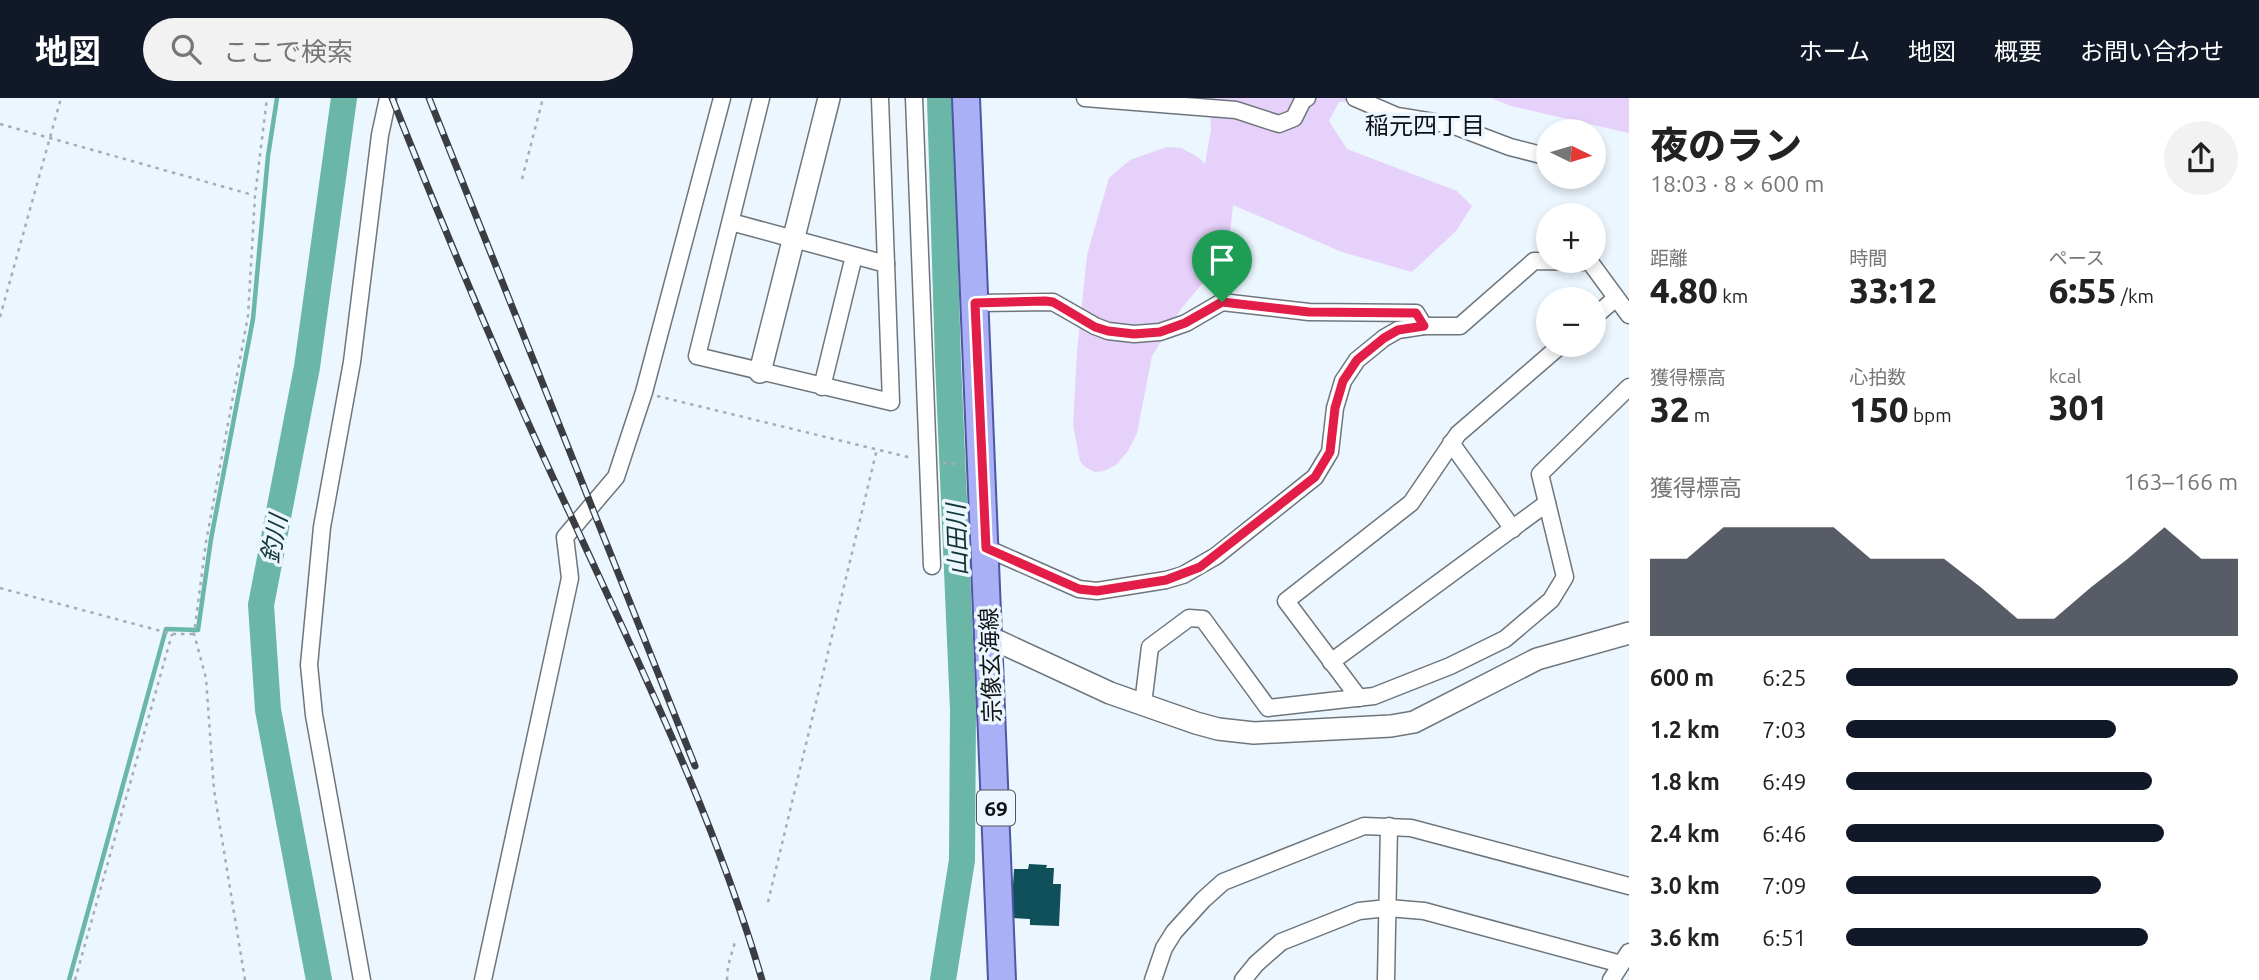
<!DOCTYPE html>
<html lang="ja">
<head>
<meta charset="utf-8">
<style>
	:root { --surface:#fff; --page:#f2f2f2; --text:#222; --muted:#767676; --accent:#111827 }
	body { margin:0; font-family:Ubuntu,"Noto Sans JP",sans-serif; background:var(--page); color:var(--text); height:100vh; display:flex; flex-direction:column; font-size:26px; white-space:nowrap }
	* { box-sizing:border-box; margin:0 }
	p { font-size:23px; color:var(--muted) }
	.icon { flex:none; width:38px; height:38px; fill:none; stroke:currentColor; stroke-width:2; stroke-linecap:round; stroke-linejoin:round }
	.map { position:relative; flex:1; overflow:hidden }
	.side { display:flex; flex-direction:column; background:var(--surface); width:630px }
	.side>* { flex:none }
	.needle { width:46px; rotate:95deg }
	.controls { position:absolute; left:1536px; top:21px; display:grid; gap:14px }
	.controls a { display:grid; place-items:center; width:70px; height:70px; border-radius:50%; background:var(--surface); box-shadow:0 4px 10px #0003; font-size:35px }
	.pin { position:absolute; display:grid; place-items:center; width:60px; height:60px; color:#fff; margin:-72px -30px; border-radius:50% 50% 50% 0; rotate:-45deg; box-shadow:0 0 7px #0007 }
	.pin .icon { rotate:45deg }
	.round { display:grid; place-items:center; flex:none; width:74px; height:74px; border-radius:37px; background:var(--page) }
	.headline { display:flex; align-items:center; justify-content:space-between; height:119px; padding:0 21px }
	h1 { font-size:38px; font-weight:800; line-height:52px }
	.stats { display:grid; grid-template-columns:repeat(3,1fr); gap:10px; height:119px; padding:7px 21px }
	.stats div { display:grid; align-content:center }
	.stats b { font-size:35px; font-weight:800 }
	.stats small { font-size:19px; font-weight:400 }
	.stats p { font-size:19px }
	.chart { height:196px; padding:14px 21px }
	.chart p { display:flex; justify-content:space-between }
	.chart svg { width:100%; height:126px; margin-top:7px; fill:var(--accent); opacity:.7 }
	ul { padding:0 21px; list-style:none; font-size:23px }
	li { display:grid; grid-template-columns:112px 84px 1fr; align-items:center; height:52px }
	li i { height:18px; border-radius:9px; background:var(--accent) }
	header { display:flex; align-items:center; gap:42px; box-sizing:border-box; height:98px; padding:0 35px; background:var(--accent); color:#fff }
	header strong { font-size:33px }
	nav { display:flex; gap:38px; margin-inline-start:auto; font-size:24px }
	.search { width:490px; height:63px; background:var(--page); display:flex; align-items:center; gap:18px; box-sizing:border-box; padding:0 24px; border-radius:38px; color:var(--muted); font-size:26px }
	main { display:flex; flex:1; min-height:0 }
	.map>svg:first-child { display:block }
	.green { fill:#e5d1fa }
	.lines { fill:none; stroke-linecap:round; stroke-linejoin:round }
	.stream { stroke:#6ab6a7; stroke-width:4.5 }
	.river { stroke:#6ab6a7; stroke-width:26 }
	.building { fill:#0f505b }
	.minor-casing { stroke:#6e767d; stroke-width:19 }
	.tertiary-casing { stroke:#6e767d; stroke-width:24 }
	.primary-casing { stroke:#4d57a3; stroke-width:30 }
	.path { stroke:#a6adb4; stroke-width:2.5; stroke-dasharray:3.5 5; stroke-linecap:butt }
	.minor { stroke:#fff; stroke-width:16 }
	.tertiary { stroke:#fff; stroke-width:21 }
	.primary { stroke:#a9b0f6; stroke-width:26 }
	.rail-casing { stroke:#3a3e42; stroke-width:7 }
	.rail { stroke:#ecf6fe; stroke-width:4.5; stroke-dasharray:13; stroke-linecap:butt }
	.route-casing { stroke:#fff; stroke-width:14 }
	.route { stroke:#e11d48; stroke-width:9 }
	.labels { text-anchor:middle; dominant-baseline:central; stroke-width:7; stroke-linejoin:round; paint-order:stroke }
	.shield { fill:#ecf6fe; stroke:#51565b; stroke-width:2 }
	.shield-label { font-size:21px; font-weight:bold; fill:#0f1215 }
	.street-label { font-size:23px; fill:#0f1215; stroke:#ecf6fe }
	.neighbourhood-label { font-size:24px; fill:#0f1215; stroke:#ecf6fe }
	.water-label { font-size:24px; font-style:italic; fill:#113630; stroke:#ecf6fe }
</style>
</head>
<body>
<header>
<strong>地図</strong>
<div class="search"><svg class="icon" aria-label="search" viewBox="0 0 24 24"><circle cx="10" cy="10" r="6"/><path d="M15 15l6 6"/></svg>ここで検索</div>
<nav><a>ホーム</a><a>地図</a><a>概要</a><a>お問い合わせ</a></nav>
</header>
<main>
<div class="map">
<svg width="1629" height="882" viewBox="0 0 1629 882">
	<rect width="100%" height="100%" fill="#ecf6fe"/>
	<g class="green">
		<polygon points="1209,0 1381,0 1339,4 1329,23 1347,51 1457,93 1472,108 1456,133 1412,174 1342,154 1233,107 1230,136 1221,163 1181,211 1152,258 1137,335 1128,353 1116,367 1104,373 1095,374 1085,369 1080,363 1073,327 1077,254 1087,157 1109,80 1130,62 1167,49 1181,50 1198,59 1205,66 1211,31"/>
		<polygon points="1491,0 1629,0 1629,35 1511,8"/>
	</g>
	<g class="lines">
		<polyline class="stream" points="69,882 166,531 198,532 211,441 253,221 268,58 277,0"/>
		<g class="river">
			<polyline points="940,0 948,263 963,612 962,762 943,882"/>
			<polyline points="319,882 268,612 261,507 307,269 344,0"/>
		</g>
	</g>
	<polygon class="building" points="1029,766 1047,767 1046,770 1054,770 1053,786 1061,786 1059,828 1030,827 1030,821 1011,820 1014,771 1028,771"/>
	<g class="lines">
		<defs>
			<g id="minor">
				<polyline points="761,0 697,258 891,304 880,0"/>
				<polyline points="914,0 932,468"/>
				<polyline points="1085,0 1236,12 1279,26 1294,20 1303,2 1307,0"/>
				<polyline points="1355,0 1397,18 1452,27 1510,49 1549,59"/>
				<polyline points="731,124 886,166"/>
				<polyline points="975,205 1053,204 1095,228 1108,233 1134,236 1160,234 1186,225 1222,204 1309,214 1416,215 1424,228"/>
				<polyline points="1594,219 1616,200"/>
				<polyline points="822,289 854,158"/>
				<polyline points="1451,345 1513,431"/>
				<polyline points="986,450 1079,491 1097,493 1166,482 1183,477 1216,458 1315,379 1330,354 1335,310 1343,283 1357,262 1384,240 1398,232 1424,228 1460,228 1534,163 1590,164 1629,217"/>
				<polyline points="1331,564 1547,405"/>
				<polyline points="1359,600 1286,503 1411,405 1458,336 1561,247"/>
				<polyline points="1143,606 1150,549 1189,520 1203,521 1268,610 1374,598 1450,568 1505,541 1551,502 1565,479 1540,376 1629,289"/>
				<polyline points="362,882 314,617 309,567 322,429 352,264 380,37 388,0"/>
				<polyline points="483,882 570,480 565,439 616,379 644,294 722,0"/>
				<polyline points="1153,882 1164,850 1174,834 1203,802 1223,784 1364,728 1411,730 1629,788"/>
				<polyline points="1243,882 1256,866 1281,844 1359,813 1388,810 1424,813 1621,866"/>
				<polyline points="1386,882 1389,728"/>
				<polyline points="1611,882 1629,854"/>
			</g>
			<g id="tertiary">
				<polyline points="760,274 829,0"/>
				<polyline points="989,539 1110,595 1196,625 1218,631 1254,635 1391,628 1414,624 1537,561 1629,535"/>
			</g>
			<polyline id="primary" points="966,0 1002,882"/>
		</defs>
		<use href="#minor" class="minor-casing"/>
		<use href="#tertiary" class="tertiary-casing"/>
		<use href="#primary" class="primary-casing"/>
		<g class="path">
			<polyline points="0,26 253,97"/>
			<polyline points="522,81 543,0"/>
			<polyline points="0,219 61,0"/>
			<polyline points="657,298 912,360"/>
			<polyline points="943,365 961,366"/>
			<polyline points="0,490 172,536 194,536"/>
			<polyline points="768,804 877,351"/>
			<polyline points="75,882 172,536"/>
			<polyline points="245,882 214,692 206,580 194,536 206,444 248,218 255,98 267,0"/>
			<polyline points="727,882 728,868 735,844"/>
		</g>
		<use href="#minor" class="minor"/>
		<use href="#tertiary" class="tertiary"/>
		<use href="#primary" class="primary"/>
		<defs>
			<g id="rail">
				<path d="M392 0C448 141 506 281 571 418 641 570 715 721 762 882"/>
				<polyline points="429,0 695,668"/>
			</g>
		</defs>
		<use href="#rail" class="rail-casing"/>
		<use href="#rail" class="rail"/>
	</g>
	<g class="lines">
		<defs>
			<polygon id="route" points="1045,203 1053,204 1095,229 1108,233 1134,236 1160,234 1185,225 1222,204 1309,214 1416,215 1424,228 1398,232 1384,240 1357,262 1343,283 1335,310 1330,354 1315,379 1200,469 1166,482 1097,493 1079,491 986,450 975,205"/>
		</defs>
		<use href="#route" class="route-casing"/>
		<use href="#route" class="route"/>
	</g>
	<g class="labels">
		<rect class="shield" x="977" y="692.5" width="38" height="35" rx="5"/>
		<g class="shield-label">
			<text x="996" y="710">69</text>
		</g>
		<g class="street-label">
			<text transform="translate(990 567) rotate(-92)">宗像玄海線</text>
		</g>
		<g class="neighbourhood-label">
			<text x="1425" y="27">稲元四丁目</text>
		</g>
		<g class="water-label">
			<text transform="translate(274 441) rotate(-79)">釣川</text>
			<text transform="translate(957 442) rotate(-92)">山田川</text>
		</g>
	</g>
</svg>
<div class="controls">
<a><svg class="needle" viewBox="-14 -14 28 28"><path d="M0-13l5 13h-10z" fill="#e53935"/><path d="M0 13l5-13h-10z" fill="#767676"/></svg></a>
<a>+</a>
<a>−</a>
</div>
<div class="pin" style="left:1222px;top:204px;background:#1e9e55"><svg class="icon" aria-label="arrive" viewBox="0 0 24 24"><path d="M6 21V4h12l-3 4 3 4H6"/></svg></div>
</div>
<section class="side">
<div class="headline"><div><h1>夜のラン</h1><p>18:03 · 8 × 600 m</p></div><a class="round"><svg class="icon" aria-label="share" viewBox="0 0 24 24"><path d="M12 15V3M7 8l5-5 5 5M5 13v7h14v-7"/></svg></a></div>
<div class="stats">
<div><p>距離</p><b>4.80<small> km</small></b></div>
<div><p>時間</p><b>33:12</b></div>
<div><p>ペース</p><b>6:55<small> /km</small></b></div>
</div>
<div class="stats">
<div><p>獲得標高</p><b>32<small> m</small></b></div>
<div><p>心拍数</p><b>150<small> bpm</small></b></div>
<div><p>kcal</p><b>301</b></div>
</div>
<div class="chart"><p><span>獲得標高</span>163–166 m</p>
<svg viewBox="0 0 160 44" preserveAspectRatio="none"><path d="M0 44V17L10 17L20 6L30 6L40 6L50 6L60 17L70 17L80 17L90 27L100 38L110 38L120 27L130 17L140 6L150 17L160 17V44z"/></svg>
</div>
<ul>
<li><b>600 m</b>6:25<i style="width:100%"></i></li>
<li><b>1.2 km</b>7:03<i style="width:69%"></i></li>
<li><b>1.8 km</b>6:49<i style="width:78%"></i></li>
<li><b>2.4 km</b>6:46<i style="width:81%"></i></li>
<li><b>3.0 km</b>7:09<i style="width:65%"></i></li>
<li><b>3.6 km</b>6:51<i style="width:77%"></i></li>
</ul>
</section>
</main>
</body>
</html>
